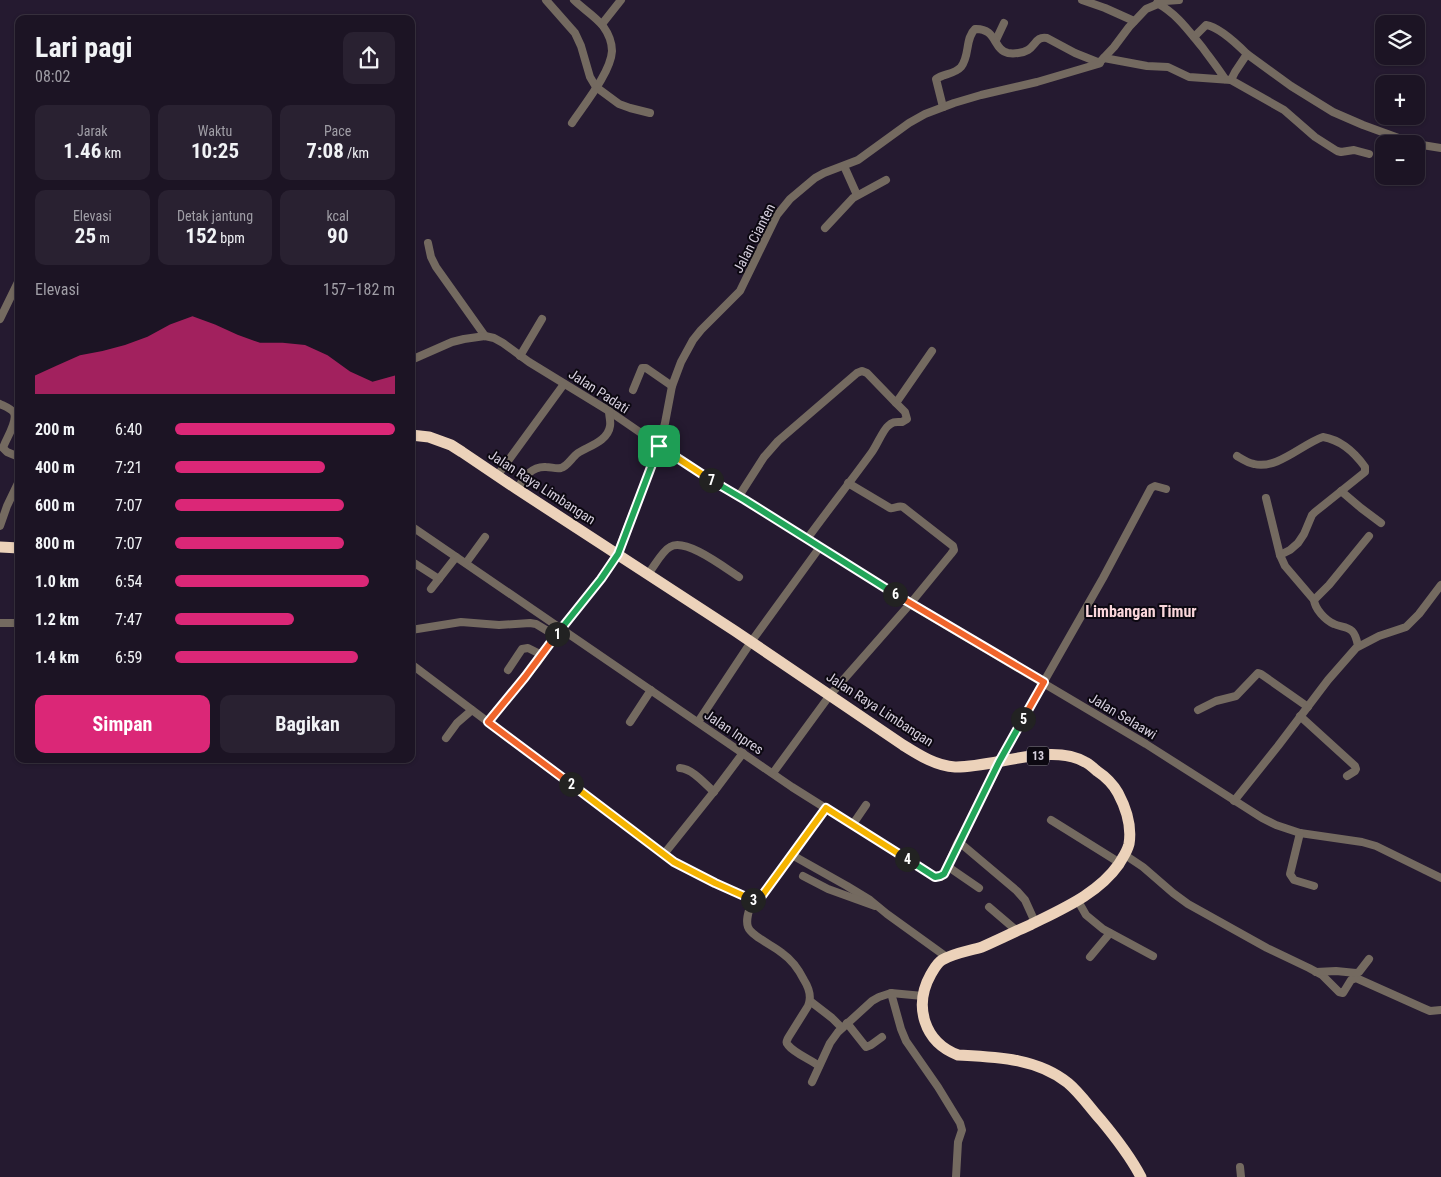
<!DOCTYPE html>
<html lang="id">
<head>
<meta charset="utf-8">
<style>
	:root { --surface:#1c1424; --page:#292131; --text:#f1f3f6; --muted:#a09ea6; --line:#3a3341; --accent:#db2777 }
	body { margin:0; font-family:"Roboto Condensed",sans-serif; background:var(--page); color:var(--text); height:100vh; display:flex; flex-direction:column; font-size:19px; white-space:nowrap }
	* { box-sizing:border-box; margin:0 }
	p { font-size:16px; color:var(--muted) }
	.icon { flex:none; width:28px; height:28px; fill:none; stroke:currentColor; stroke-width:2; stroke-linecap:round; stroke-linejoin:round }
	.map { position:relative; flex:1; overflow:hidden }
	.panel { position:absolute; left:15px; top:15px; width:400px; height:748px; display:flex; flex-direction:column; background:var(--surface); border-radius:10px; box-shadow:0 1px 4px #0004,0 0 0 1px var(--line) }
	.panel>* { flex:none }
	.buttons { position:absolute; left:1375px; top:15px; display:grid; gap:10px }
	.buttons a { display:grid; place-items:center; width:50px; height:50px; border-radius:10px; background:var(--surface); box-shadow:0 1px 4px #0004,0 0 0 1px var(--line); font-size:25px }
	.pin { position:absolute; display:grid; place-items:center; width:42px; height:42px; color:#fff; margin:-21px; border-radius:10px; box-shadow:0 2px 8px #0006 }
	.km { position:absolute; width:25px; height:25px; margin:-12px; border-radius:50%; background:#222; color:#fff; font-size:14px; line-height:25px; text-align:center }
	.round { display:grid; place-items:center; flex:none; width:52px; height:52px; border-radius:10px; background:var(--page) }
	.headline { display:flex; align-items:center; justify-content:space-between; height:85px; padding:0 20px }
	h1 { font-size:28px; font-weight:700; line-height:38px }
	.metrics { display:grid; grid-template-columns:repeat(3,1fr); gap:8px; height:85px; padding:5px 20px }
	.metrics div { display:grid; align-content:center; border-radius:10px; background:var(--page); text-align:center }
	.metrics b { font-size:21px; font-weight:700 }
	.metrics small { font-size:14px; font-weight:400 }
	.metrics p { font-size:14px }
	.chart { height:140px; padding:10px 20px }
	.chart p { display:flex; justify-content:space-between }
	.chart svg { width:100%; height:90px; margin-top:5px; fill:var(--accent); opacity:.7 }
	.primary-button { display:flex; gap:10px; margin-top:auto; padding:10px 20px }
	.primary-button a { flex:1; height:58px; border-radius:10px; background:var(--accent); color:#fff; font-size:20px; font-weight:700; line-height:58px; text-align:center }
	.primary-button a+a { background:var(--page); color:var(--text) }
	ul { padding:0 20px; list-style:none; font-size:16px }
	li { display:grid; grid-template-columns:80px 60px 1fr; align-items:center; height:38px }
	li i { height:12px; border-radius:6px; background:var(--accent) }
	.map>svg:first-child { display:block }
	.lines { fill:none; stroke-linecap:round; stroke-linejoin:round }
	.minor { stroke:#746a60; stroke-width:8 }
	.highway { stroke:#ecd2ba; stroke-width:11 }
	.split-1-casing { stroke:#fff; stroke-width:10 }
	.split-2-casing { stroke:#fff; stroke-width:10 }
	.split-3-casing { stroke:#fff; stroke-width:10 }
	.split-4-casing { stroke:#fff; stroke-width:10 }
	.split-5-casing { stroke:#fff; stroke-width:10 }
	.split-6-casing { stroke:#fff; stroke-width:10 }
	.split-7-casing { stroke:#fff; stroke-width:10 }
	.split-8-casing { stroke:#fff; stroke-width:10 }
	.split-1 { stroke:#22a559; stroke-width:6 }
	.split-2 { stroke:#f0652b; stroke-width:6 }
	.split-3 { stroke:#f5b400; stroke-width:6 }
	.split-4 { stroke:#f5b400; stroke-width:6 }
	.split-5 { stroke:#22a559; stroke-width:6 }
	.split-6 { stroke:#f0652b; stroke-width:6 }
	.split-7 { stroke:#22a559; stroke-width:6 }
	.split-8 { stroke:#f5b400; stroke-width:6 }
	.labels { text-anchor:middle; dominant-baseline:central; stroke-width:4; stroke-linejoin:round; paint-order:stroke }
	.shield { fill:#0c0811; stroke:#9993a0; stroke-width:1 }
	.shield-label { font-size:12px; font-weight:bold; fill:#d6cfde }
	.street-label { font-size:14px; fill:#d6cfde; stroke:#0c0811 }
	.quarter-label { font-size:16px; font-weight:bold; fill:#fad6db; stroke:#0c0811 }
</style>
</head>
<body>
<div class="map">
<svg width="1441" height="1177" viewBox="0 0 1441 1177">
	<rect width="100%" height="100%" fill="#251a30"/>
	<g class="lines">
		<g class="minor">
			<polyline points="546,0 575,33 581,46 590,77 596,87 619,104 630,108 650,113"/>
			<polyline points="1082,0 1105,8 1134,21"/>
			<path d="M1157 3C1177 14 1188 30 1202 47 1210 58 1218 68 1225 79"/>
			<polyline points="602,24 621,0"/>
			<path d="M1194 37 1206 25C1219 27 1237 44 1247 54L1291 86 1333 112 1363 125 1415 144"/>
			<polyline points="996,40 1004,23"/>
			<polyline points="1104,58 1147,66 1168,67 1189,77 1231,80 1284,110 1315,137 1337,151 1341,152 1354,150 1369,154"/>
			<polyline points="1231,80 1235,72 1247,54"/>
			<path d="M943 107 936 79C943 74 955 74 961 67 970 56 965 38 975 29 997 28 993 50 1008 53 1014 54 1023 53 1028 50 1036 45 1036 36 1047 38L1075 53 1100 63"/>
			<path d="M572 123C584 105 611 72 612 51 612 43 608 33 603 26 595 16 583 9 574 0"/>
			<polyline points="1416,144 1441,148"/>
			<polyline points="844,166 857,195"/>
			<polyline points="825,228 853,198 886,180"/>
			<polyline points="428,243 431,257 436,267 485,336"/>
			<polyline points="0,319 19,280"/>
			<polyline points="520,356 542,319"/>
			<path d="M411 360 452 342 464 339 485 336 494 338 503 343 529 362 609 411 705 477 745 500 910 604 951 554 954 550 953 546 903 507C898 505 895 509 890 508L848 483"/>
			<polyline points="633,390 642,368 646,368 672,386"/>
			<path d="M0 404C4 406 12 409 14 413 18 422 5 440 3 448L7 452 19 457"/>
			<path d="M1237 456C1242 459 1248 463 1254 464 1277 470 1302 444 1323 437 1341 440 1355 453 1365 467V472L1315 512 1312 515 1304 534 1298 543 1290 550 1280 555 1285 566 1314 600"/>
			<polyline points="497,476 564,384"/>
			<path d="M517 489C524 478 531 466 546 467 551 467 556 469 561 468 568 466 572 457 578 453 589 446 608 441 610 426 611 422 609 416 609 411"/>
			<polyline points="1341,491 1361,508 1381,523"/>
			<polyline points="739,496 764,457 778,441 857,373 862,371 867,373 896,403 932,351"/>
			<polyline points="1266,498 1280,555"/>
			<polyline points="0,526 7,506 19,481"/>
			<polyline points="411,526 792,787 935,877 941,877 944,874 957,844 975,812 1014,734 1103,578 1151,488 1155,486 1166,489"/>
			<path d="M807 539C828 510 851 481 872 452 877 445 883 430 888 426 893 421 896 422 902 422L907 419 905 412 896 403"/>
			<polyline points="411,561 439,579"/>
			<polyline points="466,563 485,537"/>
			<path d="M648 574C654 567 662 551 670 547 685 537 725 568 739 577"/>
			<polyline points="431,589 456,557"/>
			<polyline points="0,623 19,623"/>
			<polyline points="411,630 461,622 499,625 530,623 536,624 556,636"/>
			<path d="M1358 646C1357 641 1356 635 1352 631 1347 626 1340 627 1334 624 1325 620 1315 609 1314 600L1329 585 1369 536"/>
			<path d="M411 664 674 862 715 883 752 900C750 908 745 919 748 927 751 936 774 946 782 953 792 960 799 970 804 980 809 988 812 997 808 1006L788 1038C787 1041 785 1042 788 1045 794 1053 811 1060 819 1066"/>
			<polyline points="508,670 522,649 528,648 542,655"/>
			<polyline points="1198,710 1216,701 1236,696 1258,673 1261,674 1308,707"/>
			<polyline points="1300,716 1355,766 1356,769 1355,771 1347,776"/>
			<polyline points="488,722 537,663 561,628 601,579 617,554 659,446 665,423 672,386 681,362 693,340 701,330 740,291 777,215 790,199 815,178 824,173 858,160 909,123 925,114 954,103 981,95 1037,82 1098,64 1114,47 1129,27 1146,9 1165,1 1179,0"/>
			<polyline points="630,722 651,690"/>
			<polyline points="698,722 751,642 820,547"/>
			<polyline points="446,738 457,723 472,710"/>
			<path d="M680 768C693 769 705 784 714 792"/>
			<polyline points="773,773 830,695 910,604 1146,744 1262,818 1276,825 1300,833 1362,842 1376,846 1441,878"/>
			<polyline points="1234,801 1278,746 1328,680 1356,648 1379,636 1406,627 1419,614 1441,585"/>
			<polyline points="1051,820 1120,863"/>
			<polyline points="853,824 866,805"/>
			<polyline points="1300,833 1290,874 1294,880 1314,886"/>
			<polyline points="959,842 1017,891 1025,900 1035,922"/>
			<polyline points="664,854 716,789 743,753"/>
			<polyline points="792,855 847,886 870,900 887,914 948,958"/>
			<polyline points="1125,855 1143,867 1173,893 1188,904 1267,948 1309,968 1322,975 1339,992 1343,993 1351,980 1356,978 1423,1008 1430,1011 1441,1010"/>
			<polyline points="947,866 979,888"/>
			<polyline points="803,876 828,889 875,906"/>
			<polyline points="752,900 756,900 761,897 826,807"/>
			<polyline points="1078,901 1086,915 1103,929 1153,956"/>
			<polyline points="989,907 1017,931"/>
			<polyline points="1090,957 1110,933"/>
			<polyline points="1316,972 1336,971 1356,973 1359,972 1369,959"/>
			<polyline points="891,993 901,1029 906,1041 938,1087 960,1123 962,1130 958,1142 956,1177"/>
			<polyline points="810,1001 832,1018 842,1028"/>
			<polyline points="847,1023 866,1047 871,1045 882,1037"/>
			<polyline points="812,1082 830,1043 838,1032 872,1001 879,997 891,993 923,996"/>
			<polyline points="1240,1167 1241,1177"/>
		</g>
		<g class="highway">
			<path d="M411 435 429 437 451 445 462 452 517 489 735 631 903 745C919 755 936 766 955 767 993 768 1051 742 1085 762 1090 764 1093 768 1097 771 1106 777 1113 784 1118 793 1126 808 1132 826 1129 844 1127 852 1123 857 1119 864 1098 894 1062 909 1030 925 1014 932 998 940 982 947 969 951 954 953 942 960 937 963 934 969 931 974 913 1006 924 1042 958 1055 996 1057 1037 1058 1068 1083 1081 1094 1090 1108 1101 1120 1116 1138 1130 1156 1141 1177"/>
			<polyline points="0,547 19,548"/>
		</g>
	</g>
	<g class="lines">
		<defs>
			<polyline id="split-1" points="557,634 601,579 618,554 659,446"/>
			<polyline id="split-2" points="557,634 525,677 488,722 571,784"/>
			<polyline id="split-3" points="571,784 674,862 715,883 753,900"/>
			<polyline id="split-4" points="753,900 756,900 761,897 826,808 907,859"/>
			<polyline id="split-5" points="907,859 935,877 940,876 944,874 999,762 1023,719"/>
			<polyline id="split-6" points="895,594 1044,682 1023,719"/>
			<polyline id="split-7" points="711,480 745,500 895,594"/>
			<polyline id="split-8" points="659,446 711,480"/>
		</defs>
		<use href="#split-1" class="split-1-casing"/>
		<use href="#split-2" class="split-2-casing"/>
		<use href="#split-3" class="split-3-casing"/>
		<use href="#split-4" class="split-4-casing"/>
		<use href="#split-5" class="split-5-casing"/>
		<use href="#split-6" class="split-6-casing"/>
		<use href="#split-7" class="split-7-casing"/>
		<use href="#split-8" class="split-8-casing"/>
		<use href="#split-1" class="split-1"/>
		<use href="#split-2" class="split-2"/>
		<use href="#split-3" class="split-3"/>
		<use href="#split-4" class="split-4"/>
		<use href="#split-5" class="split-5"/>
		<use href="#split-6" class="split-6"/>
		<use href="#split-7" class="split-7"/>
		<use href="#split-8" class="split-8"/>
	</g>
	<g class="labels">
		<rect class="shield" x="1027" y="746.5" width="22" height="19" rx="4"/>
		<g class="shield-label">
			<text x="1038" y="756">13</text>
		</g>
		<g class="street-label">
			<text transform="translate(754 238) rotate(-63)">Jalan Cianten</text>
			<text transform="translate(599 391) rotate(33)">Jalan Padati</text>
			<text transform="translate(542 487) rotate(33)">Jalan Raya Limbangan</text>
			<text transform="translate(880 709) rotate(33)">Jalan Raya Limbangan</text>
			<text transform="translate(1123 716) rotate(31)">Jalan Selaawi</text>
			<text transform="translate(734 732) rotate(34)">Jalan Inpres</text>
		</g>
		<g class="quarter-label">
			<text x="1141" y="611">Limbangan Timur</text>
		</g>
	</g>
</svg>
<div class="buttons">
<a><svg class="icon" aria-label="layers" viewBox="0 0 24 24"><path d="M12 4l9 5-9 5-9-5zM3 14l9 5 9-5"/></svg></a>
<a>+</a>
<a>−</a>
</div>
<div class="pin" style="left:659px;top:446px;background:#1e9e55"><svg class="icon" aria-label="arrive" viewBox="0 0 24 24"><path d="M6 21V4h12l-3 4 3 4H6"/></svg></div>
<b class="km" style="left:557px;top:634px">1</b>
<b class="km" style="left:571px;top:784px">2</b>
<b class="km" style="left:753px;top:900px">3</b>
<b class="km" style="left:907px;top:859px">4</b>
<b class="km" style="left:1023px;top:719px">5</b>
<b class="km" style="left:895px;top:594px">6</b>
<b class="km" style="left:711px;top:480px">7</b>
<section class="panel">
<div class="headline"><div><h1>Lari pagi</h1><p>08:02</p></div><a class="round"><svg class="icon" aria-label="share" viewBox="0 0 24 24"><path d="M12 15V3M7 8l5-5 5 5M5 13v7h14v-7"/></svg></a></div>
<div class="metrics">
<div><p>Jarak</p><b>1.46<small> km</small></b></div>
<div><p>Waktu</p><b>10:25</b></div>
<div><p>Pace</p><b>7:08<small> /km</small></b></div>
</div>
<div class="metrics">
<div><p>Elevasi</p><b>25<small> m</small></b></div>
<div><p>Detak jantung</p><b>152<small> bpm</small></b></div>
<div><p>kcal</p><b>90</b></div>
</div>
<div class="chart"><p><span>Elevasi</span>157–182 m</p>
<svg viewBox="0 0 160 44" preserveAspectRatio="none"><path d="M0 44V35L10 30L20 25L30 23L40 20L50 16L60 10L70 6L80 10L90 15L100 19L110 19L120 20L130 25L140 33L150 38L160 35V44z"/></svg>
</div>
<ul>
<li><b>200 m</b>6:40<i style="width:100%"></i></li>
<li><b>400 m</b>7:21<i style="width:68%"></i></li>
<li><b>600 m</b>7:07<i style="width:77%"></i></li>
<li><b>800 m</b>7:07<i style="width:77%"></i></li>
<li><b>1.0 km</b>6:54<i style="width:88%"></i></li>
<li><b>1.2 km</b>7:47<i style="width:54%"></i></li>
<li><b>1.4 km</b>6:59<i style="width:83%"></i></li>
</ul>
<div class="primary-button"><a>Simpan</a><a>Bagikan</a></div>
</section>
</div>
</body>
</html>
